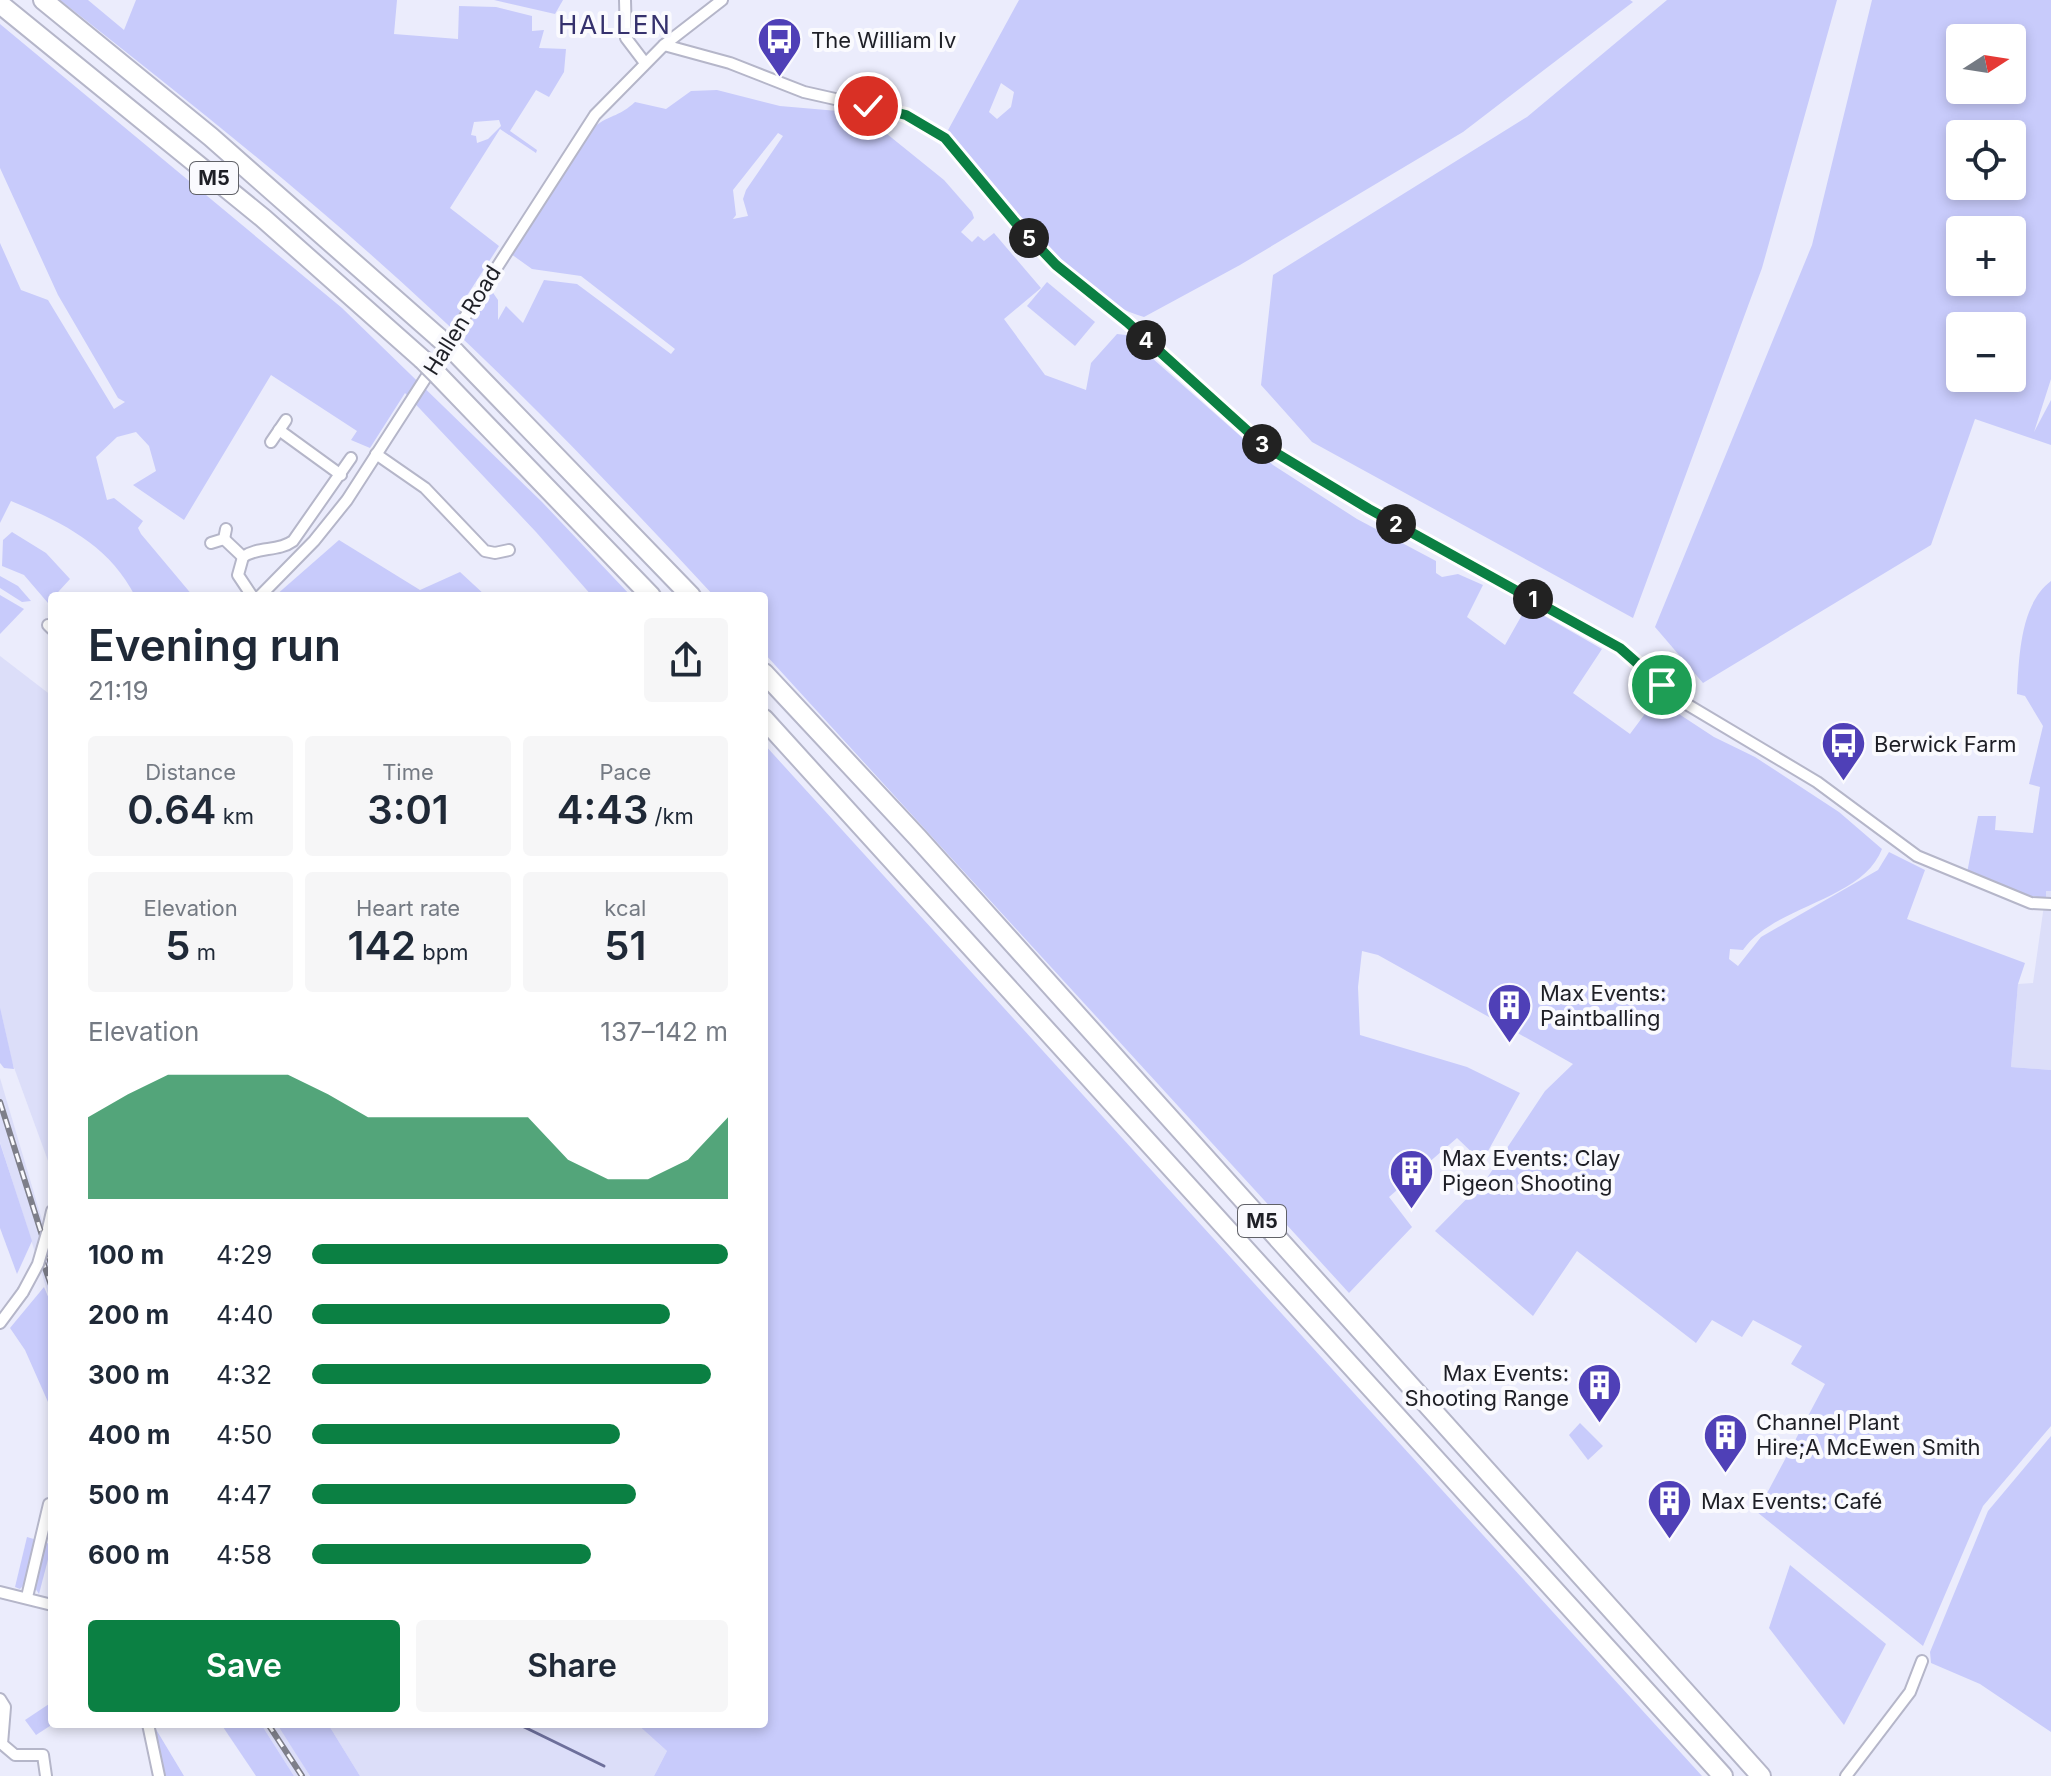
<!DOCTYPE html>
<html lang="en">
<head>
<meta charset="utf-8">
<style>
	:root { --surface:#fff; --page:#f6f6f7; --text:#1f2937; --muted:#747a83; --accent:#0b8043 }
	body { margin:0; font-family:Inter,sans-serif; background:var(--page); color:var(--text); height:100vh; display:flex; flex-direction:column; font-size:30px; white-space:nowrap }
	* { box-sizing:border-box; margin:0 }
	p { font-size:26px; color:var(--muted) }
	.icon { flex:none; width:44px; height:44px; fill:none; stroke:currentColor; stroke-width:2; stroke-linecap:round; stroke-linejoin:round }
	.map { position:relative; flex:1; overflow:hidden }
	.side { position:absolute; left:48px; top:592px; width:720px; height:1136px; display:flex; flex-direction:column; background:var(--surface); border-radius:8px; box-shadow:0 4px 12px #0003 }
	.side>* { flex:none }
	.needle { width:52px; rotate:78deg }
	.controls { position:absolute; left:1946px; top:24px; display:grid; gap:16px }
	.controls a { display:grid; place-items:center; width:80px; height:80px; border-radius:8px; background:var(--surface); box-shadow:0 4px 12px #0003; font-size:40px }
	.pin { position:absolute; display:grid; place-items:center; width:68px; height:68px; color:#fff; margin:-34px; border:4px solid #fff; border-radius:50%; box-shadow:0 2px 8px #0007 }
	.km { position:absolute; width:40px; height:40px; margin:-20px; border-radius:50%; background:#222; color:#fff; font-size:22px; line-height:40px; text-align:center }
	.round { display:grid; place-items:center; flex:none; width:84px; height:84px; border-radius:8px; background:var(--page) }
	.headline { display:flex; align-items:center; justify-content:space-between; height:136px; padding:0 40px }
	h1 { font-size:44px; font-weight:600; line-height:60px }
	.stats { display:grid; grid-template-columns:repeat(3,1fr); gap:12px; height:136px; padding:8px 40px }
	.stats div { display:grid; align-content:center; border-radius:8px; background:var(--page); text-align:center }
	.stats b { font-size:40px; font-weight:600 }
	.stats small { font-size:22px; font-weight:400 }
	.stats p { font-size:22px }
	.chart { height:224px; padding:16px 40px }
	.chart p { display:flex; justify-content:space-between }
	.chart svg { width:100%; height:144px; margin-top:8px; fill:var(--accent); opacity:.7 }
	.primary-button { display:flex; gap:16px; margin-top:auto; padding:16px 40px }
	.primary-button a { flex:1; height:92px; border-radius:8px; background:var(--accent); color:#fff; font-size:32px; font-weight:600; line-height:92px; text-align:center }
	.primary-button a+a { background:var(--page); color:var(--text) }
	ul { padding:0 40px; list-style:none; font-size:26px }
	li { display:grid; grid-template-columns:128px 96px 1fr; align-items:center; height:60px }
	li i { height:20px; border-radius:10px; background:var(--accent) }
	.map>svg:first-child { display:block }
	.built { fill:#dcdef9 }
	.green { fill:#c8cbfb; fill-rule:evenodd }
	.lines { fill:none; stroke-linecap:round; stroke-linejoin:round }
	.stream { stroke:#6d6f9b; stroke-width:3 }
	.minor-casing { stroke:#b5b6c9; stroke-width:14 }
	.motorway-casing { stroke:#b5b6c9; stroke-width:22 }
	.minor { stroke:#fff; stroke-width:10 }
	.motorway { stroke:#fff; stroke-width:18 }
	.rail-casing { stroke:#7e7f8a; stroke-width:6 }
	.rail { stroke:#fafafe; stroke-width:3; stroke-dasharray:9; stroke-linecap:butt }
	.minor-bridge-casing { stroke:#b5b6c9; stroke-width:14; stroke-linecap:butt }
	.motorway-bridge-casing { stroke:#b5b6c9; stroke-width:22; stroke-linecap:butt }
	.minor-bridge { stroke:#fff; stroke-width:10 }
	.motorway-bridge { stroke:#fff; stroke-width:18 }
	.route-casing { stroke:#fff; stroke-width:16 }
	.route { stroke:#0b8043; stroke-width:10 }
	.labels { text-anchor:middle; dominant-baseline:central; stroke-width:8; stroke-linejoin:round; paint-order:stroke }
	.shield { fill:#fafafe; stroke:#606167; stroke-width:2 }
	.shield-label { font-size:20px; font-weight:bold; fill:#1e1f26 }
	.poi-label { font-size:22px; fill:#1e1f26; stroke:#fafafe; text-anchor:start }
	.street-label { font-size:22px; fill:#1e1f26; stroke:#fafafe }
	.quarter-label { font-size:26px; letter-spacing:2px; fill:#35316d; stroke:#fafafe }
</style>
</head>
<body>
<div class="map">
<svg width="2051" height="1776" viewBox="0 0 2051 1776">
	<rect width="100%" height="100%" fill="#ebecfc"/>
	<g class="built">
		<polygon points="0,656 52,696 51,1169 12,1062 0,1007"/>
		<polygon points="2046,891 2051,891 2051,1070 2011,1067 2018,984 2033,983"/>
		<polygon points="0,1078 52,1254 52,1306 0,1142"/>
		<polygon points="261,1724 278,1724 310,1776 294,1776"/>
		<polygon points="328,1724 637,1724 667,1751 654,1776 360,1776"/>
	</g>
	<g class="green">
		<path d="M60 0H88L124 30 136 0H397L394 34 458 39 459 6 496 7 532 16V31L544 30 539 48 566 49 564 72 549 97 536 90 510 131 537 150 536 153 500 129 450 208 499 246 459 308 471 320 489 287 498 300V320L506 306 523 323 544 280 577 284 671 354 675 349 581 276 532 269 511 254C529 225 575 142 598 124 611 115 620 116 635 102L666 109 691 91 717 90 780 106 861 113 944 180 972 212 974 218 961 232 972 242 978 236 984 241 994 233 1041 288 1004 319 1045 375 1086 390 1091 363 1117 334 1126 335 1273 465 1357 519 1436 561V573L1442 577 1458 574 1483 585 1467 617 1505 645 1527 606 1602 649 1573 693 1630 734 1656 699 1714 737 1755 757 1839 812 1882 849C1862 901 1774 905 1743 950L1730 949 1729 959 1738 966 1761 937 1878 870 1889 852 1925 870 1907 919 2025 963 2018 984 2011 1067 2051 1070V1426L1983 1506 1923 1646 1757 1512 1825 1384 1791 1364 1802 1346 1753 1320 1742 1337 1712 1320 1696 1343 1577 1251 1533 1316 1435 1231 1487 1178 1545 1091 1573 1064 1378 955 1362 951 1358 987 1360 1035 1467 1067 1520 1093 1482 1162 1457 1138 1389 1197 1412 1227 1349 1293 764 653V596H714C623 498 531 401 433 311 314 200 187 100 60 0ZM499 120 501 126 488 139 477 143 476 136 471 135 474 122ZM778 133 783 136 746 190 743 199 748 216 733 219 736 215 733 190Z"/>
		<polygon points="494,0 563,0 555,14"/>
		<path d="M1019 0H1630L1633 2 1463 132 1240 265 1144 317C1066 295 1001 191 947 132ZM1001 83 1014 92 1011 107 997 119 989 112Z"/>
		<polygon points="1667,0 1837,0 1762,268 1633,618 1312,442 1261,385 1273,275 1527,117"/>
		<path d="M1872 0H2051V379L2034 432 2051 400V445L1975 419 1931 545 1703 683 1655 627 1812 245ZM2012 38V90H1960V38ZM2012 134V186H1960V134ZM1960 230H2012V282H1960ZM2012 326V378H1960V326Z"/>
		<path d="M0 24 342 308 542 502 631 596H592L536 532 405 393 370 448 351 440 357 431 271 375 184 520 133 485 156 471 149 446 136 432 117 437 96 457 107 500 114 498 143 521 138 528 141 534 193 596H135C109 545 62 522 11 501L0 523V243L21 290 48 300 114 409 125 402 118 398 58 295 0 168Z"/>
		<polygon points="1047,282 1095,322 1075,346 1027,306"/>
		<polygon points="12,532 46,553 70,579 48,603 24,575 2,566 3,540"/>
		<polygon points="339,540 420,590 460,572 486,596 275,596"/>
		<polygon points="0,576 18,586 31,601 22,602 0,588"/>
		<path d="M2051 581V891H2046V898L2022 895 1967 873 1978 816H1996L1995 830 2033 833 2040 787 2029 784 2043 726 2025 696 2017 694C2019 658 2020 604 2051 581Z"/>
		<polygon points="0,595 24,609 0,634"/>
		<polygon points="764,744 1702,1776 654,1776 667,1751 637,1724 764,1724"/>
		<polygon points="0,1007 14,1069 4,1068 0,1063"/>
		<polygon points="0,1143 32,1241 17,1274 0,1228"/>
		<polygon points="44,1287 52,1306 52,1411 25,1350 10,1328"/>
		<polygon points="1580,1423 1603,1446 1588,1460 1569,1435"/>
		<polygon points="2051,1436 2051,1732 1980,1684 1931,1663 1930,1652 1988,1511"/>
		<polygon points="27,1537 37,1540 26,1583 20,1589 15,1587"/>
		<polygon points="46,1543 52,1544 39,1594 35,1588"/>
		<polygon points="1790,1565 1886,1644 1844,1725 1769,1628"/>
		<polygon points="52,1702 53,1724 36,1735 25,1720"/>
		<polygon points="221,1724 261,1724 294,1776 256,1776"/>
		<polygon points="277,1724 328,1724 360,1776 310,1776"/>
		<polygon points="154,1726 184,1776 165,1776"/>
	</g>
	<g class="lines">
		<polyline class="stream" points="518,1724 604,1766"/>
		<defs>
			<g id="minor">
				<polyline points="625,0 626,38 645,63"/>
				<polyline points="664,45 730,63 804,92 906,115 945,138 1015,222 1056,265 1127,322 1263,445 1369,509 1620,648 1683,702 1817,782 1917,856 2031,903 2051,904"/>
				<polyline points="279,430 341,475"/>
				<polyline points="271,442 286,420"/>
				<polyline points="376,454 425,488 485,551 495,553 509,550"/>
				<polyline points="224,539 243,557"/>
				<polyline points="211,543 224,539 226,529"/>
				<path d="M252 596 238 575 243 557C258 546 278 552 293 541L351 458"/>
				<polyline points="260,596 314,541 347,500 595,115 664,45 722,0"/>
				<polyline points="48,625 52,629"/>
				<polyline points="47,1233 52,1211"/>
				<polyline points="0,1323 23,1292"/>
				<polyline points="0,1592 52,1605"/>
				<polyline points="27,1597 49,1504"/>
				<polyline points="0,1699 5,1707 2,1744 15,1755 43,1755 46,1776"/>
				<polyline points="148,1724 159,1776"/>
				<polyline points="1846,1776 1910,1692 1922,1661"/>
			</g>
			<g id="motorway">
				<polyline points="43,0 211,137 438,337"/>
				<polyline points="0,4 263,218 422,359"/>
				<polyline points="455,352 691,596"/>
				<polyline points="439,376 651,596"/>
				<polyline points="764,673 918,838 1761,1776"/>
				<polyline points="764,719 1723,1776"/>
			</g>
		</defs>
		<use href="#minor" class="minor-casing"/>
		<use href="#motorway" class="motorway-casing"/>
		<use href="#minor" class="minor"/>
		<use href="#motorway" class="motorway"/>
		<defs>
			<g id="rail">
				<polyline points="0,1102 52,1267"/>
				<polyline points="42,1259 52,1288"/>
				<polyline points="268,1724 302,1776"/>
			</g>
		</defs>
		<use href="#rail" class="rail-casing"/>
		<use href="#rail" class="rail"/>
		<defs>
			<polyline id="minor-bridge" points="23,1292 38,1264 47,1233"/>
			<g id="motorway-bridge">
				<polyline points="438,337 455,352"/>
				<polyline points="422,359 439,376"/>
			</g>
		</defs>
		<use href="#minor-bridge" class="minor-bridge-casing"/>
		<use href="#motorway-bridge" class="motorway-bridge-casing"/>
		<use href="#minor-bridge" class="minor-bridge"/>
		<use href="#motorway-bridge" class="motorway-bridge"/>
	</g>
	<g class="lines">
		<defs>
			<polyline id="route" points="868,106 906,115 945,138 1015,222 1056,265 1127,322 1263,445 1369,509 1620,648 1662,685"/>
		</defs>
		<use href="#route" class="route-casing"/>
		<use href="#route" class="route"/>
	</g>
	<defs>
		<symbol id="bus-pin" viewBox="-11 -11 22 30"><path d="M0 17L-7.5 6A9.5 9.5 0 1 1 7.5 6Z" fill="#4f40b7" stroke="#fafafe"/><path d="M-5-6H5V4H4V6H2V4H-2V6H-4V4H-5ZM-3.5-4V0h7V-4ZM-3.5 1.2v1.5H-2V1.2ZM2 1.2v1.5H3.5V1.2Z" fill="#fff"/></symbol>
		<symbol id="building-pin" viewBox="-11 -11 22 30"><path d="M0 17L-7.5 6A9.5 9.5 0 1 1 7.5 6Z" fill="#4f40b7" stroke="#fafafe"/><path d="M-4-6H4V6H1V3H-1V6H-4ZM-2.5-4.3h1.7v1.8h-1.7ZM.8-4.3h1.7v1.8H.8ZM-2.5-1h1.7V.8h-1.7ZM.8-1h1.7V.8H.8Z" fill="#fff"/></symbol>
	</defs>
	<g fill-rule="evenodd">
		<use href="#bus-pin" x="754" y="14" width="51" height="69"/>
		<use href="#bus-pin" x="1818" y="718" width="51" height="69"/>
		<use href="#building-pin" x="1484" y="980" width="51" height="69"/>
		<use href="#building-pin" x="1386" y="1146" width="51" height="69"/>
		<use href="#building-pin" x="1574" y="1360" width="51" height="69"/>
		<use href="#building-pin" x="1700" y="1410" width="51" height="69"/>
		<use href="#building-pin" x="1644" y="1476" width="51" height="69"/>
	</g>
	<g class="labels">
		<g class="shield">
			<rect x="190" y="162" width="48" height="32" rx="6"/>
			<rect x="1238" y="1205" width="48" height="32" rx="6"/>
		</g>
		<g class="shield-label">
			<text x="214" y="178">M5</text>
			<text x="1262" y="1221">M5</text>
		</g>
		<g class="poi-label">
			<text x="811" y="40">The William Iv</text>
			<text x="1874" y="744">Berwick Farm</text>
			<text x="1540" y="993">Max Events:<tspan x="1540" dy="25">Paintballing</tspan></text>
			<text x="1442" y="1158">Max Events: Clay<tspan x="1442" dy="25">Pigeon Shooting</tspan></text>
			<text x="1569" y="1373" text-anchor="end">Max Events:<tspan x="1569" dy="25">Shooting Range</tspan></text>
			<text x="1756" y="1422">Channel Plant<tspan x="1756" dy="25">Hire;A McEwen Smith</tspan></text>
			<text x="1701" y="1501">Max Events: Café</text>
		</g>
		<g class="street-label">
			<text transform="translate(462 320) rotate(-58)">Hallen Road</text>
		</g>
		<g class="quarter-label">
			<text x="615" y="24">HALLEN</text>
		</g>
	</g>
</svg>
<div class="controls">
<a><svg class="needle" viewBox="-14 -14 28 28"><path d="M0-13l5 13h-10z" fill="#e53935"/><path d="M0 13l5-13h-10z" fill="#747a83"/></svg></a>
<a><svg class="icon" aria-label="locate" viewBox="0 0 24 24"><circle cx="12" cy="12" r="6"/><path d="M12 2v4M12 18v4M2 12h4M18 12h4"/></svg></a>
<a>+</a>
<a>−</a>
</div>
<div class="pin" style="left:1662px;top:685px;background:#1e9e55"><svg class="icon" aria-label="arrive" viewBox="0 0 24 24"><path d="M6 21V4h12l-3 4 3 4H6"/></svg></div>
<div class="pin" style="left:868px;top:106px;background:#d93025"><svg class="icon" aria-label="check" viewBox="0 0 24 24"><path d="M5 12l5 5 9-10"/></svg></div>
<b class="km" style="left:1533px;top:599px">1</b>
<b class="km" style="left:1396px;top:524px">2</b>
<b class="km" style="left:1262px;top:444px">3</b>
<b class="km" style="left:1146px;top:340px">4</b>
<b class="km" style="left:1029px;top:238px">5</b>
<section class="side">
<div class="headline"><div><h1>Evening run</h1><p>21:19</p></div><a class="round"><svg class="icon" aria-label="share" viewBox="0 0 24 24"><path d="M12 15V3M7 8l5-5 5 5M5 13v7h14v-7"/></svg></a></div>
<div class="stats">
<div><p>Distance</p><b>0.64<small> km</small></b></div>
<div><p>Time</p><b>3:01</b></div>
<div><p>Pace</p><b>4:43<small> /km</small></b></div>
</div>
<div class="stats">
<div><p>Elevation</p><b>5<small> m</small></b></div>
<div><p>Heart rate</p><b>142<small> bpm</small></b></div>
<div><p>kcal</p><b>51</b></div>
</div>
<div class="chart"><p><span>Elevation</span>137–142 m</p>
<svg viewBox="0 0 160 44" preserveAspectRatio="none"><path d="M0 44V19L10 12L20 6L30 6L40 6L50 6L60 12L70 19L80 19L90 19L100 19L110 19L120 32L130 38L140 38L150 32L160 19V44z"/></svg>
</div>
<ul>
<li><b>100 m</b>4:29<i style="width:100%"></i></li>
<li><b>200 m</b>4:40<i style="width:86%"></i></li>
<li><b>300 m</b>4:32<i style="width:96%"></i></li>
<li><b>400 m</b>4:50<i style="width:74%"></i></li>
<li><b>500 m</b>4:47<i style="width:78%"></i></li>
<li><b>600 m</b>4:58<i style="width:67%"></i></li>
</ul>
<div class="primary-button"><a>Save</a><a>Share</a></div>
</section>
</div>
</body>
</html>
